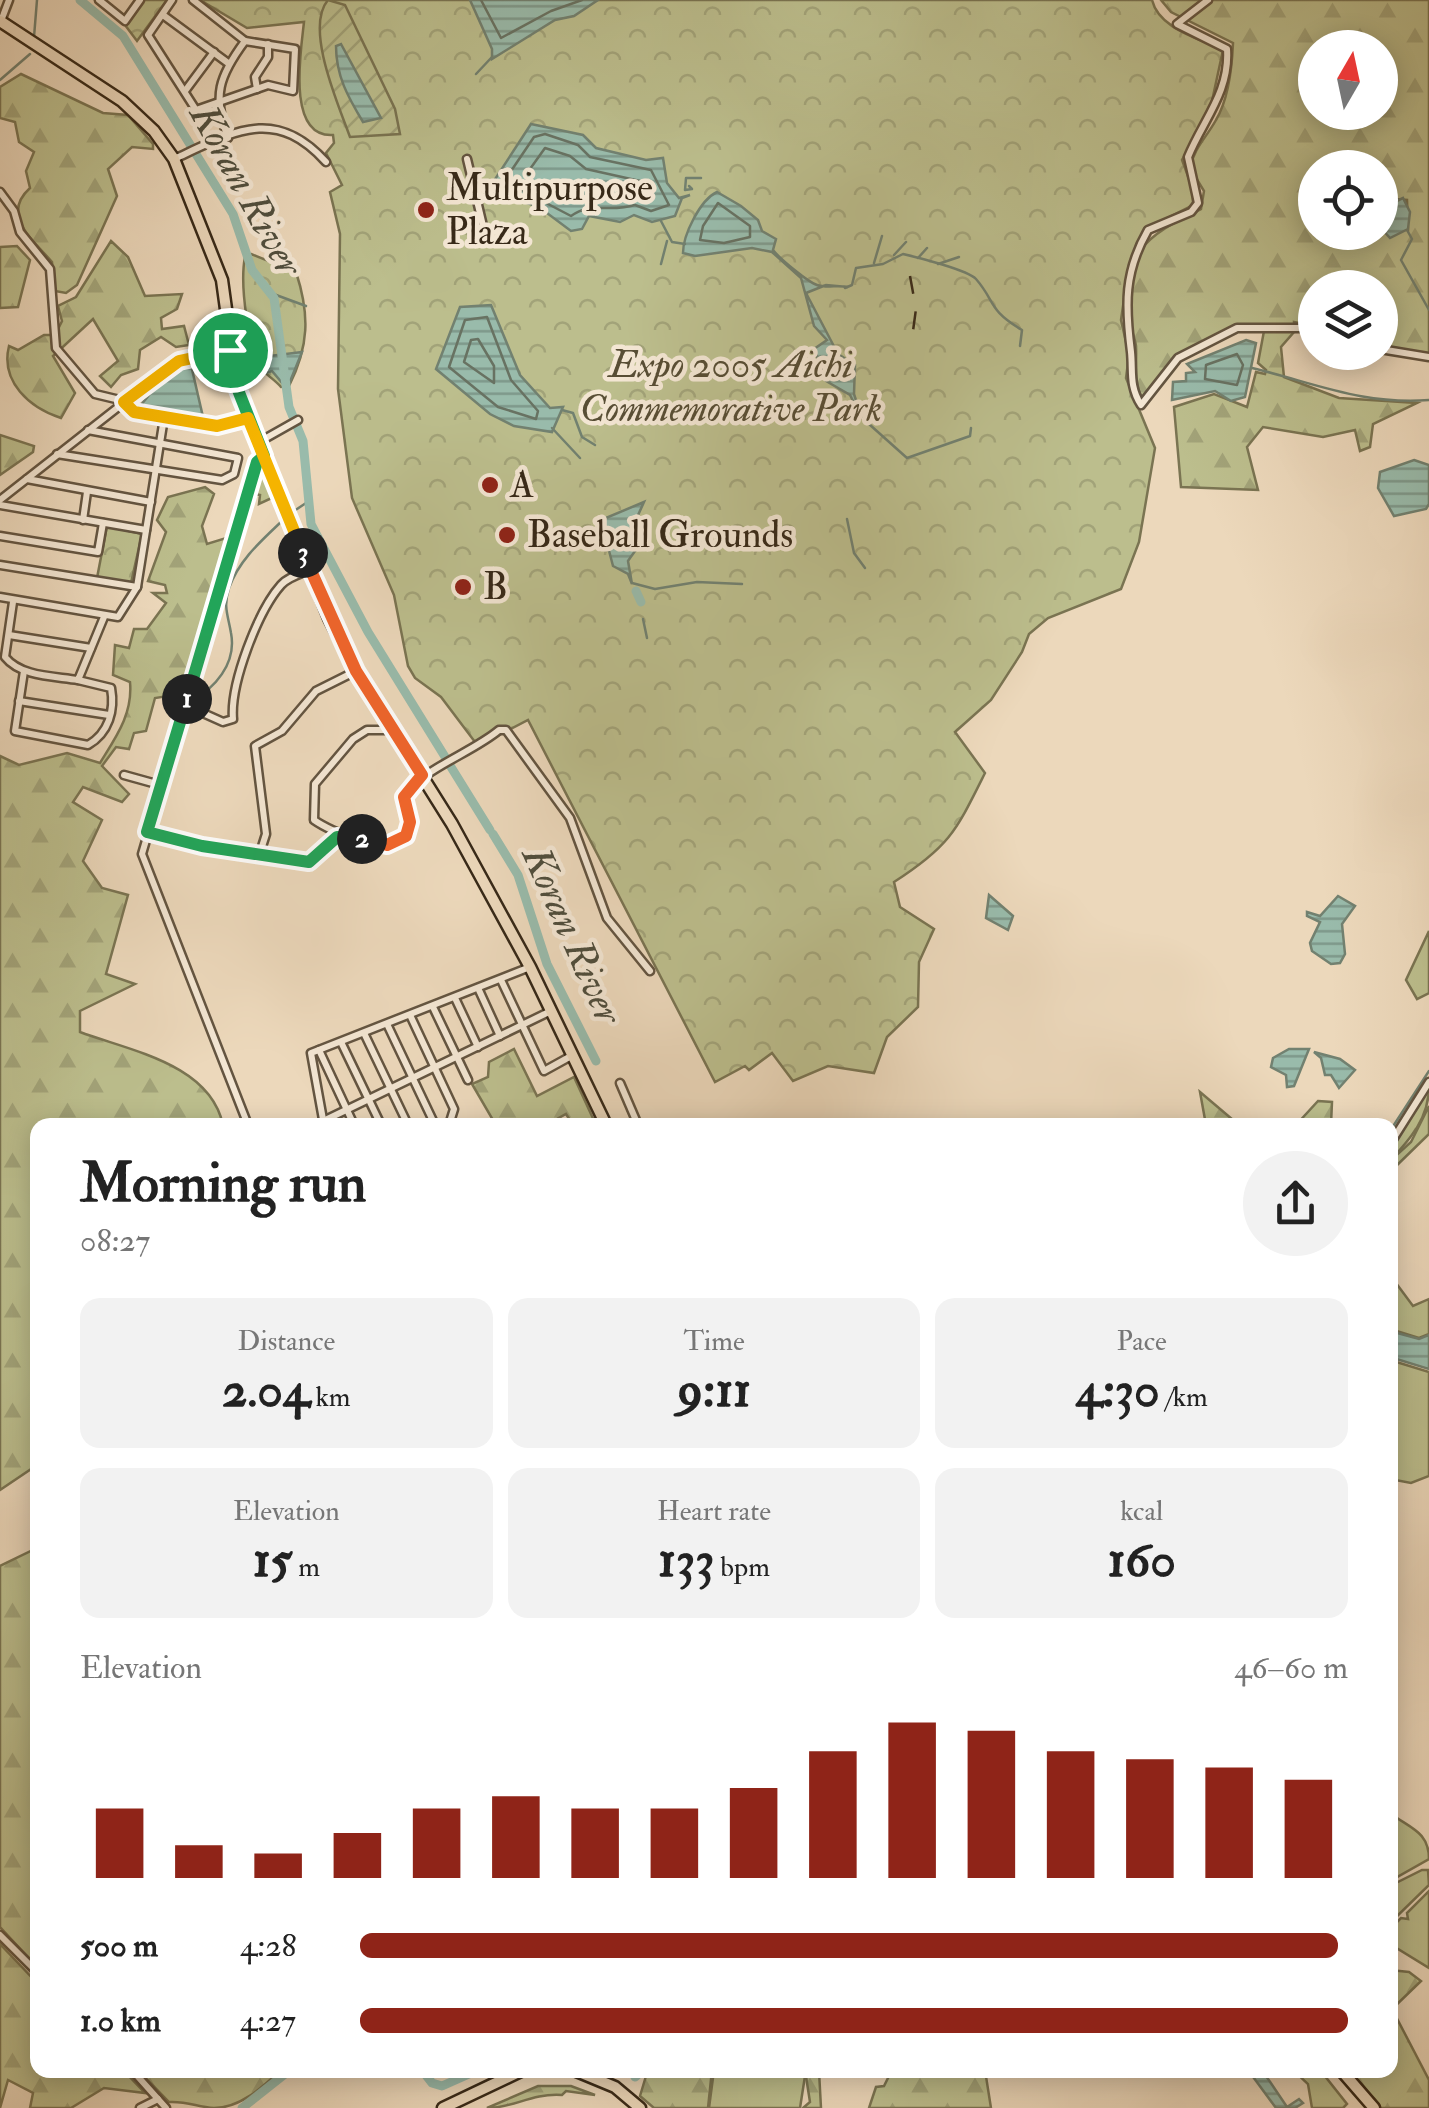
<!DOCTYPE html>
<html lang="en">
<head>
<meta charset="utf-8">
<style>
	:root { --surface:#fff; --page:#f2f2f2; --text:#222; --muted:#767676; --accent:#8f2418 }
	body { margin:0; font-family:"IM FELL Double Pica",serif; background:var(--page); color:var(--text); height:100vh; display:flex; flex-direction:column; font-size:38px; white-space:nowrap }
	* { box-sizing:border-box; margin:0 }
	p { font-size:32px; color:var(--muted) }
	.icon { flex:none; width:55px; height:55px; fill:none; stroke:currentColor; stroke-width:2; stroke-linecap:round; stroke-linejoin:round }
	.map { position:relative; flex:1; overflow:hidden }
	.panel { position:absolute; left:30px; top:1118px; width:1368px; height:960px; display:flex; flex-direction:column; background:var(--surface); border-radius:20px; box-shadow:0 5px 25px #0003 }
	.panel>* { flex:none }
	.needle { width:65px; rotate:9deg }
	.controls { position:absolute; left:1298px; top:30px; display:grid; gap:20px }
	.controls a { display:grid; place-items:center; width:100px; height:100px; border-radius:50%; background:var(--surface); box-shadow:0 5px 25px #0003; font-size:50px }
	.pin { position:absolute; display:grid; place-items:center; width:85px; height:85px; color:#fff; margin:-42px; border:5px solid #fff; border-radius:50%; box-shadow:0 2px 10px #0007 }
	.km { position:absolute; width:50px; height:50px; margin:-25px; border-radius:50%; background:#222; color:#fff; font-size:28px; line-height:50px; text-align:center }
	.round { display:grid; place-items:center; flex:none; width:105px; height:105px; border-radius:52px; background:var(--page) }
	.summary { display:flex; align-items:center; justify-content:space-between; height:170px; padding:0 50px }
	h1 { font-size:55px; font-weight:800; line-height:75px }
	.figures { display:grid; grid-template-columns:repeat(3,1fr); gap:15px; height:170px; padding:10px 50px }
	.figures div { display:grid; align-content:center; border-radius:20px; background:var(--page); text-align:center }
	.figures b { font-size:50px; font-weight:800 }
	.figures small { font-size:28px; font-weight:400 }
	.figures p { font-size:28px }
	.chart { height:280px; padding:20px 50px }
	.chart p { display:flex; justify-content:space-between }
	.chart svg { width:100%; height:180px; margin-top:10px; stroke:var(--accent); stroke-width:6 }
	ul { padding:0 50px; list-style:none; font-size:32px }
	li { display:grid; grid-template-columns:160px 120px 1fr; align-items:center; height:75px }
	li i { height:25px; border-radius:12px; background:var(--accent) }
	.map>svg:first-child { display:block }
	.grass { fill:#bcbe8d; stroke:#7a7452; stroke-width:2.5 }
	.forest { fill:url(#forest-firs); stroke:#7a7452; stroke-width:2.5; fill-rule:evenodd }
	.park { fill:url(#park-crowns); stroke:#7a7452; stroke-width:2.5 }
	.garden { fill:url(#garden-furrows); stroke:#7a7452; stroke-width:2.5 }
	.water { fill:url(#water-rules); stroke:#728170; stroke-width:2.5 }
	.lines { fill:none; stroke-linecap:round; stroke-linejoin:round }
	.shore { stroke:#687262; stroke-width:2.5 }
	.stream { stroke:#728170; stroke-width:2.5 }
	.river { stroke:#99bbab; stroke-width:9 }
	.minor-casing { stroke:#645541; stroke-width:11 }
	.major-casing { stroke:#372918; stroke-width:15 }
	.minor { stroke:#f3e6d3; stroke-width:6 }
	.major { stroke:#ecd8bb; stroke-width:10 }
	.rail { stroke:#372918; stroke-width:2.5; stroke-dasharray:18 18; stroke-linecap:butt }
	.split-1-casing { stroke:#fff; stroke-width:20 }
	.split-2-casing { stroke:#fff; stroke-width:20 }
	.split-3-casing { stroke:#fff; stroke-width:20 }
	.split-4-casing { stroke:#fff; stroke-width:20 }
	.split-1 { stroke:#22a559; stroke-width:12 }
	.split-2 { stroke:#22a559; stroke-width:12 }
	.split-3 { stroke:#f0652b; stroke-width:12 }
	.split-4 { stroke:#f5b400; stroke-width:12 }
	.poi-dot { fill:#8f2418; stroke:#f3e6d3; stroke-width:4 }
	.labels { text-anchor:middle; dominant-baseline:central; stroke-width:9; stroke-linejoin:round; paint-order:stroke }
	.poi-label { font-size:38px; fill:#372918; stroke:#f3e6d3; text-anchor:start }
	.park-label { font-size:38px; font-style:italic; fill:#584e35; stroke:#f3e6d3 }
	.water-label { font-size:40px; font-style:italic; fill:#504e3d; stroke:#f3e6d3 }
</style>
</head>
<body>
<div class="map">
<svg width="1429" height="2108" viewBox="0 0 1429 2108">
	<defs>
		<pattern id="forest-firs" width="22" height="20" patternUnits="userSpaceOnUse" patternTransform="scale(2.5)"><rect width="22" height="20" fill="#bcbe8d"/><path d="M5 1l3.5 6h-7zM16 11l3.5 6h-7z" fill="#a2a379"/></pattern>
		<pattern id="park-crowns" width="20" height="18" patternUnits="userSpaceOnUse" patternTransform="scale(2.5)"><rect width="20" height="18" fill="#bcbe8d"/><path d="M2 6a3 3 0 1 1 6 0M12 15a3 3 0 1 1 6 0" fill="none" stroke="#a2a379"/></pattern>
		<pattern id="garden-furrows" width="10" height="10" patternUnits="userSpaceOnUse" patternTransform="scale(2.5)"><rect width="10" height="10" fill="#bcbe8d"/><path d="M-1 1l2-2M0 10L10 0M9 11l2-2" fill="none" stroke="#a2a379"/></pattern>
		<pattern id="water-rules" width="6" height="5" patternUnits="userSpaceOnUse" patternTransform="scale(2.5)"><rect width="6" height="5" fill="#99bbab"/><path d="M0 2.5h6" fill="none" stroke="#7e988a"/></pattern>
	</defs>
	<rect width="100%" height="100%" fill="#ecd8bb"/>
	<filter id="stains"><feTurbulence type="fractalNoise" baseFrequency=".002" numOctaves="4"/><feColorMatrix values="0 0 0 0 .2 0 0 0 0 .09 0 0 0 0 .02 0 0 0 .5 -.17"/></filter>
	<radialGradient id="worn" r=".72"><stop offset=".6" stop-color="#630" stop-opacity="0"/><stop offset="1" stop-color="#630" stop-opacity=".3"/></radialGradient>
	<g class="grass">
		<polygon points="1429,931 1429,993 1417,999 1406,980"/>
		<polygon points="1429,1106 1429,1134 1390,1172 1390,1161 1411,1142"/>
		<polygon points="1390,1275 1413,1306 1429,1299 1429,1334 1419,1338 1390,1329"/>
		<polygon points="1390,1360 1429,1372 1429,1476 1411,1483 1390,1479"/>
		<path d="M1390 1813C1409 1828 1429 1831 1429 1859L1390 1881Z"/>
		<polygon points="1422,1870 1428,1870 1429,1885 1390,1923 1390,1886"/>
		<polygon points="1429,1891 1429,1968 1390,1944 1390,1929 1401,1918 1408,1919 1407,1913"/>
		<polygon points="714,2070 798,2070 805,2076 800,2108 709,2108"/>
		<polygon points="1293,2070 1324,2075 1347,2104 1343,2108 1312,2108 1308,2084"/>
	</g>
	<g class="forest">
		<path d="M1161 0H1429V355L1380 348V288H1315V326L1294 322V332L1281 347 1284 377 1339 398 1417 403 1373 424 1370 447 1360 451 1355 430 1323 437 1263 427 1247 447 1258 490 1181 487 1174 407 1214 394 1247 407 1256 372 1265 374 1266 370 1258 363 1264 331 1274 329 1236 326 1176 355 1142 399C1133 379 1137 366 1136 346 1135 338 1131 330 1130 323 1120 253 1145 236 1201 209L1204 191 1190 168C1194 148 1206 138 1216 120 1229 98 1232 68 1233 43L1171 12ZM1315 48H1380V112H1315ZM1315 168H1380V209L1395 199 1407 200 1408 230 1380 227V232H1315Z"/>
		<path d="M21 74 103 113 128 115 153 144V149L132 147 108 169 117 196 77 285 66 293 55 291 52 262C33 240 0 215 30 188L26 171 34 152 19 142 15 122 0 118V87Z"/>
		<path d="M111 241 128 257 145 296 182 294 177 309 161 318 162 329 184 326 189 345 176 347 161 337 140 350 138 369 121 375 111 387 100 376 118 361 93 319 53 356 75 393 61 418C30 408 0 382 9 346L18 350 44 335H55L62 321 58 306 76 297Z"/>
		<polygon points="17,246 30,260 18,307 0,308 0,247"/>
		<polygon points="0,435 34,446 33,452 0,475"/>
		<path d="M205 487 214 494 202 526 207 544 226 538 231 541 187 693 155 698 146 731 134 733 129 749 116 747 102 766 129 794 122 802 83 787 73 802 102 820 83 861 102 888 128 895 106 974 135 984 80 1011V1032C131 1051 210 1064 223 1125H38L37 1465 0 1490V756L19 765 67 753 100 763C116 737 133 714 130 682L113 675 115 645 129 648 134 629H147L166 603 153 593H167L165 585 148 581 166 532 157 520 168 497Z"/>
		<polygon points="514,1049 537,1096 574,1077 596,1125 573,1125 566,1114 546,1125 485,1125 493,1120 472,1084 488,1077 489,1062"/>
		<path d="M1429 1086C1429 1118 1411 1138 1390 1161V1145Z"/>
		<polygon points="1200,1092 1239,1125 1206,1125"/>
		<polygon points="1318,1101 1332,1102 1331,1125 1296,1125"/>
		<polygon points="37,1548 37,1967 0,1927 0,1566"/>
		<polygon points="0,1944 37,1983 38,2070 123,2070 145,2093 104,2088 71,2108 30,2108 33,2093 8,2080 0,2108"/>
		<polygon points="1390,1970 1409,1972 1421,1981 1392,2009 1429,2080 1429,2108 1381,2108 1347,2070 1390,2070"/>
		<path d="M138 2070H281C263 2087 240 2108 214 2108 197 2107 188 2101 169 2102Z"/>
		<polygon points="634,2070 712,2070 708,2108 654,2108 640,2096 646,2076"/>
		<polygon points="805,2070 819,2071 821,2108 803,2108 810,2102"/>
		<polygon points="892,2070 985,2070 991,2108 869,2108 876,2087 884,2086"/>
		<path d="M538 2086H571L595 2095 566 2091 562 2095C530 2093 515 2108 487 2108Z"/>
	</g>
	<g class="park">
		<polygon points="144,0 167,0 137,41 125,25"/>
		<path d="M200 0H1152C1159 29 1199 38 1223 50L1209 115 1182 160 1193 190V205L1146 229 1129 265 1121 320 1129 355 1126 378 1155 448 1139 542 1121 589 1048 618 1029 634 1022 652 991 700 955 732 985 773C956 831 950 846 894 882L900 907 934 929 919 962 918 1007 887 1037 874 1073 828 1066 793 1081 772 1053 749 1070 745 1066 715 1082 528 720 478 746 441 697 415 678 408 666 394 595 352 498 338 389 340 234 330 192 342 185 326 153 334 143 333 135C286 138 301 50 304 22L247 28Z"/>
		<path d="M251 254 296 272C310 315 309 346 289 386L281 387C276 381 268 376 265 372 247 352 240 282 245 257Z"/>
		<polygon points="263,463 276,496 259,504 260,495 250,493"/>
		<polygon points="107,526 142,534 131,583 97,578"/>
	</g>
	<path class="garden" d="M328 0 345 5 395 109 400 134 350 137C339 106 304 28 328 0Z"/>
	<g class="water">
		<polygon points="470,0 598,0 574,16 555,20 492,59 492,49"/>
		<path d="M341 44 381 118 363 122C348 97 336 76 336 46Z"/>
		<polygon points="531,124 583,135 596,148 646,160 663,158 667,183 679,198 690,195 682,198 675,216 652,222 634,215 620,222 589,216 582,229 571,231 539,207 488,190"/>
		<path d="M717 192 741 206 758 220 762 231 776 239 773 250C780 259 808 282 817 285 824 288 840 285 848 287L826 285 806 293 838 354 855 365 854 394 862 419 850 395 826 381 814 349 827 340 814 326 801 278 772 252 752 248 695 256 683 253C683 235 700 200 717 192Z"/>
		<polygon points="1403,198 1410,212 1408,229 1390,238 1380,227 1380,209"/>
		<polygon points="491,305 520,375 550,408 563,407 552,432 514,426 490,414 436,369 460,307"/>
		<polygon points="1246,340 1256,343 1245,397 1231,401 1215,391 1172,400 1173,382 1186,381 1186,373 1195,372 1187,364"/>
		<polygon points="302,352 289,384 283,384 272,371 266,373 261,357"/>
		<polygon points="183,365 191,365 203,417 141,405 162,379"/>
		<polygon points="1414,460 1429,465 1429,504 1426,509 1394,516 1378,488 1380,472"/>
		<path d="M644 502 634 524C640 550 641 542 628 561L632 584 628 574 613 566 601 520Z"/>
		<polygon points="989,895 1013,916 1008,930 986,918"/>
		<polygon points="1338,896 1355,906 1342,924 1345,954 1340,963 1331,964 1312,951 1310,943 1320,922 1307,916 1307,912 1320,916"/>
		<polygon points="1289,1049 1309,1049 1294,1086 1287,1087 1286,1075 1271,1067 1273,1058"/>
		<polygon points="1314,1052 1340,1059 1355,1070 1339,1088 1331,1075 1325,1075 1321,1058"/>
		<polygon points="1390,1331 1419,1339 1429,1335 1429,1369 1390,1357"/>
		<polygon points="1248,2070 1262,2070 1287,2107 1299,2099 1303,2103 1295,2108 1276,2108"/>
	</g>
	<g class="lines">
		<g class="shore">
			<polyline points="481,0 501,38 551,11 582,0"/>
			<path d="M545 134 578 145 590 157 651 170 669 205 651 211 635 205C609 213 591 201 571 216L508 183 507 177 534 137Z"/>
			<path d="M545 148 570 156 586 169 640 181 644 190C618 198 592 192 566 200L525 176Z"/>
			<polygon points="718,203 750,226 750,237 724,243 700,240 703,226"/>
			<polygon points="487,317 511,380 538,411 536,419 498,407 449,367 465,320"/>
			<polygon points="478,339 494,366 494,383 464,362 471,340"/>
			<polygon points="1237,354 1243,365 1237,385 1205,379 1206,365"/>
		</g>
		<g class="stream">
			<polyline points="34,37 37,0"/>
			<polyline points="476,74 492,57"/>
			<polyline points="0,80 30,54"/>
			<polyline points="689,186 692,189 685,190 686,178 701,178"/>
			<polyline points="661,221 672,242 685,244"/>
			<polyline points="1407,230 1412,239 1401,260 1429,310"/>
			<polyline points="894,255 906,242"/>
			<polyline points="918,258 927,248"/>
			<polyline points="874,263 882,236"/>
			<polyline points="661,264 667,241"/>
			<polyline points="938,264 959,257"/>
			<path d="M845 288 852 285 856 268 883 264 903 254C916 257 968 270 976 279 996 302 987 309 1022 330L1020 346"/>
			<polyline points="268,292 306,306"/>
			<path d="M1252 368C1315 383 1362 405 1429 400"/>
			<polyline points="562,410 573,413 582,437 595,445"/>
			<polyline points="860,416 907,458 970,436 971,428"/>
			<polyline points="552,428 580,458"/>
			<polyline points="294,511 306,503"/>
			<polyline points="847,519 854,553 865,568"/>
			<polyline points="632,583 655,589 697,582 742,584"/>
			<polyline points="643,619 647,638"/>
			<path d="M191 701C214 689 237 664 231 633 228 615 223 607 229 588 239 560 261 541 282 521"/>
			<polyline points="1390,1131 1429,1071"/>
		</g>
		<g class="river">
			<polyline points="80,0 123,36 233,214 252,270 274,298 289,407 303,441 311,524 368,632 447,760"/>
			<polyline points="636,591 641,602"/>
			<polyline points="451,767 490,830"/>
			<polyline points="493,834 518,875 547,964 596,1061"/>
			<polyline points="422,2070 432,2083 442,2086 478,2070"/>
			<polyline points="635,2077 643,2070"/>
			<polyline points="242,2108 290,2070"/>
		</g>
		<defs>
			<g id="minor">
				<polyline points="99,0 125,21 140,0"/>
				<polyline points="172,0 148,35 196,110 268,85 293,91 295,49 245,41"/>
				<path d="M193 0 245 41C219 76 212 96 228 138"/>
				<path d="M1208 0 1177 24 1227 49C1230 92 1203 120 1188 157L1198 203 1191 212 1148 230C1124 272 1125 305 1131 352 1133 372 1129 386 1141 405L1178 358 1237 328H1315"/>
				<polyline points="163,15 228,63"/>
				<polyline points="1,21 9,0"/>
				<polyline points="257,89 255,77 268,57 268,44"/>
				<polyline points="185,91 214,52"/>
				<path d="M174 159C235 131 275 106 326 162"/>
				<polyline points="467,159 484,230"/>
				<path d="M0 192 14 211 20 232 50 269 56 348 95 394 124 401 134 413C171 419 212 432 248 418"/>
				<polyline points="229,332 251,328"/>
				<polyline points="1380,349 1429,357"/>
				<polyline points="259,442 298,420"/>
				<polyline points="57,454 222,480 234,474 238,458 88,430"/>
				<polyline points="27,479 151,502"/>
				<polyline points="0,500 168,368 193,356 229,350"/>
				<polyline points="0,505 146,530"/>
				<polyline points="83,520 87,492"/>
				<polyline points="0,536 98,552 103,523"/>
				<polyline points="0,565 137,587"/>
				<polyline points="0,597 118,617 137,587 164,418"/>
				<path d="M13 602 5 657C21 677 54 676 78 680L104 617"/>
				<polyline points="9,635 91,648"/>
				<path d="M24 671 15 731 88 745C109 733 115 710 111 688L78 680"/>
				<polyline points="19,701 109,715"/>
				<path d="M185 705 223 722 233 719C230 684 258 611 281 585 288 577 300 574 310 570"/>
				<path d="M393 730H367L353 739 315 784 314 820C331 832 388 857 405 836 414 825 405 810 405 797 419 770 472 753 499 730H506L570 818 607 918 650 971"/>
				<polyline points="124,775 160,785"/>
				<polyline points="147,832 202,846 309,862 337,837"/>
				<polyline points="259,856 266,834 255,746 282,731 316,691 356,671"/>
				<polyline points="501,980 544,1071 573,1055"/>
				<polyline points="478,988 500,1036"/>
				<polyline points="455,998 478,1047"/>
				<polyline points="433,1007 468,1080"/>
				<polyline points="410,1015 454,1109 449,1125"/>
				<polyline points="387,1024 435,1125"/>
				<polyline points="364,1033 408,1125"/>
				<polyline points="341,1042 381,1125"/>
				<polyline points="319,1050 354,1125"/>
				<polyline points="620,1083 638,1125"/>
				<polyline points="248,1125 142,854 257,461 263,456"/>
				<polyline points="315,1125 551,1011"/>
				<polyline points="324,1125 311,1053 530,967"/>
				<polyline points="1390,1144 1429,1082"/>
				<polyline points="0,1935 38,1973"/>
				<polyline points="132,2070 166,2108"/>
				<polyline points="140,2108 158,2099"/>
			</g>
			<g id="major">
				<polyline points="0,21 122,101 154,131 174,159 222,280 237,389 329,618 356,671 452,824 530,967 606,1125"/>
				<polyline points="574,2070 615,2087 640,2108"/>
				<polyline points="1341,2070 1374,2108"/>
				<polyline points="443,2108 523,2070"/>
			</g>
		</defs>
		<use href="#minor" class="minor-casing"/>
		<use href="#major" class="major-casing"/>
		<use href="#minor" class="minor"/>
		<use href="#major" class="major"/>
		<polyline class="rail" points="910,276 916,309 913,331"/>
	</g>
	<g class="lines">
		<defs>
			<polyline id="split-1" points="187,699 257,462 264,456 238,390 230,350"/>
			<polyline id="split-2" points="187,699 147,832 202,846 309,862 337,837 362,839"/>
			<polyline id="split-3" points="303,553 356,671 422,775 404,797 410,822 406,836 387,845 362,839"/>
			<polyline id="split-4" points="230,350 179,361 124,402 134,412 217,426 248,418 303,553"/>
		</defs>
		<use href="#split-1" class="split-1-casing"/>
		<use href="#split-2" class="split-2-casing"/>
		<use href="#split-3" class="split-3-casing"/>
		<use href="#split-4" class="split-4-casing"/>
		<use href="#split-1" class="split-1"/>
		<use href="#split-2" class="split-2"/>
		<use href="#split-3" class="split-3"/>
		<use href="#split-4" class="split-4"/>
	</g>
	<g class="poi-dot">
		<circle cx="426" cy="210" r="10"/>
		<circle cx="490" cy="485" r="10"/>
		<circle cx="507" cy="535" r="10"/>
		<circle cx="463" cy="587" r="10"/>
	</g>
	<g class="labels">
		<g class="poi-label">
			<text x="446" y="188">Multipurpose<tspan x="446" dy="44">Plaza</tspan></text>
			<text x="510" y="485">A</text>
			<text x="527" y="535">Baseball Grounds</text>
			<text x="483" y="587">B</text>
		</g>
		<g class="park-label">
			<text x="731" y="365">Expo 2005 Aichi<tspan x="731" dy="44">Commemorative Park</tspan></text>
		</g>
		<g class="water-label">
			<text transform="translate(246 190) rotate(61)">Koran River</text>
			<text transform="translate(572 935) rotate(66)">Koran River</text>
		</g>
	</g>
	<rect width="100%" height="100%" filter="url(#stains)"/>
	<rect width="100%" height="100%" fill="url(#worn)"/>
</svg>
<div class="controls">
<a><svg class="needle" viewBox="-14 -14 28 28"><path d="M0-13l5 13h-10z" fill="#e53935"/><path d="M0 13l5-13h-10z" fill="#767676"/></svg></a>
<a><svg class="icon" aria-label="locate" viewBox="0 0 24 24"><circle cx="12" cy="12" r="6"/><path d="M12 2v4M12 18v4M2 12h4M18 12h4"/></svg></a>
<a><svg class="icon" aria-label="layers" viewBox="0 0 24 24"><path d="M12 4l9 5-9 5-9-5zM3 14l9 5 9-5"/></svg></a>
</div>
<div class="pin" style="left:230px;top:350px;background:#1e9e55"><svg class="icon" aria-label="arrive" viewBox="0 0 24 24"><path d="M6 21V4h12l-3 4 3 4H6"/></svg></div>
<b class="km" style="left:187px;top:699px">1</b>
<b class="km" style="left:362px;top:839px">2</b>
<b class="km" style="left:303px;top:553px">3</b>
<section class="panel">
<div class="summary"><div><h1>Morning run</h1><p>08:27</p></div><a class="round"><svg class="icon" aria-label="share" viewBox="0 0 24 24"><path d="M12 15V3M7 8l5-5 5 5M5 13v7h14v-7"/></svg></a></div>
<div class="figures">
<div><p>Distance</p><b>2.04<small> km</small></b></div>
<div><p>Time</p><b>9:11</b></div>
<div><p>Pace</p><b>4:30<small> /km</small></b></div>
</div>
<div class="figures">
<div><p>Elevation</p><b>15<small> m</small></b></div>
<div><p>Heart rate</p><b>133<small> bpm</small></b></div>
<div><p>kcal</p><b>160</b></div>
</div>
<div class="chart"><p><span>Elevation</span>46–60 m</p>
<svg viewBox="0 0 160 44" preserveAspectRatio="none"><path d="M5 44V27M15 44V36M25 44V38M35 44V33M45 44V27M55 44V24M65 44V27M75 44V27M85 44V22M95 44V13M105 44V6M115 44V8M125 44V13M135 44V15M145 44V17M155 44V20"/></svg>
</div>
<ul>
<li><b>500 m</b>4:28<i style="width:99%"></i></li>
<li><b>1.0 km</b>4:27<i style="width:100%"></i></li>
</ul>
</section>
</div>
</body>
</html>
